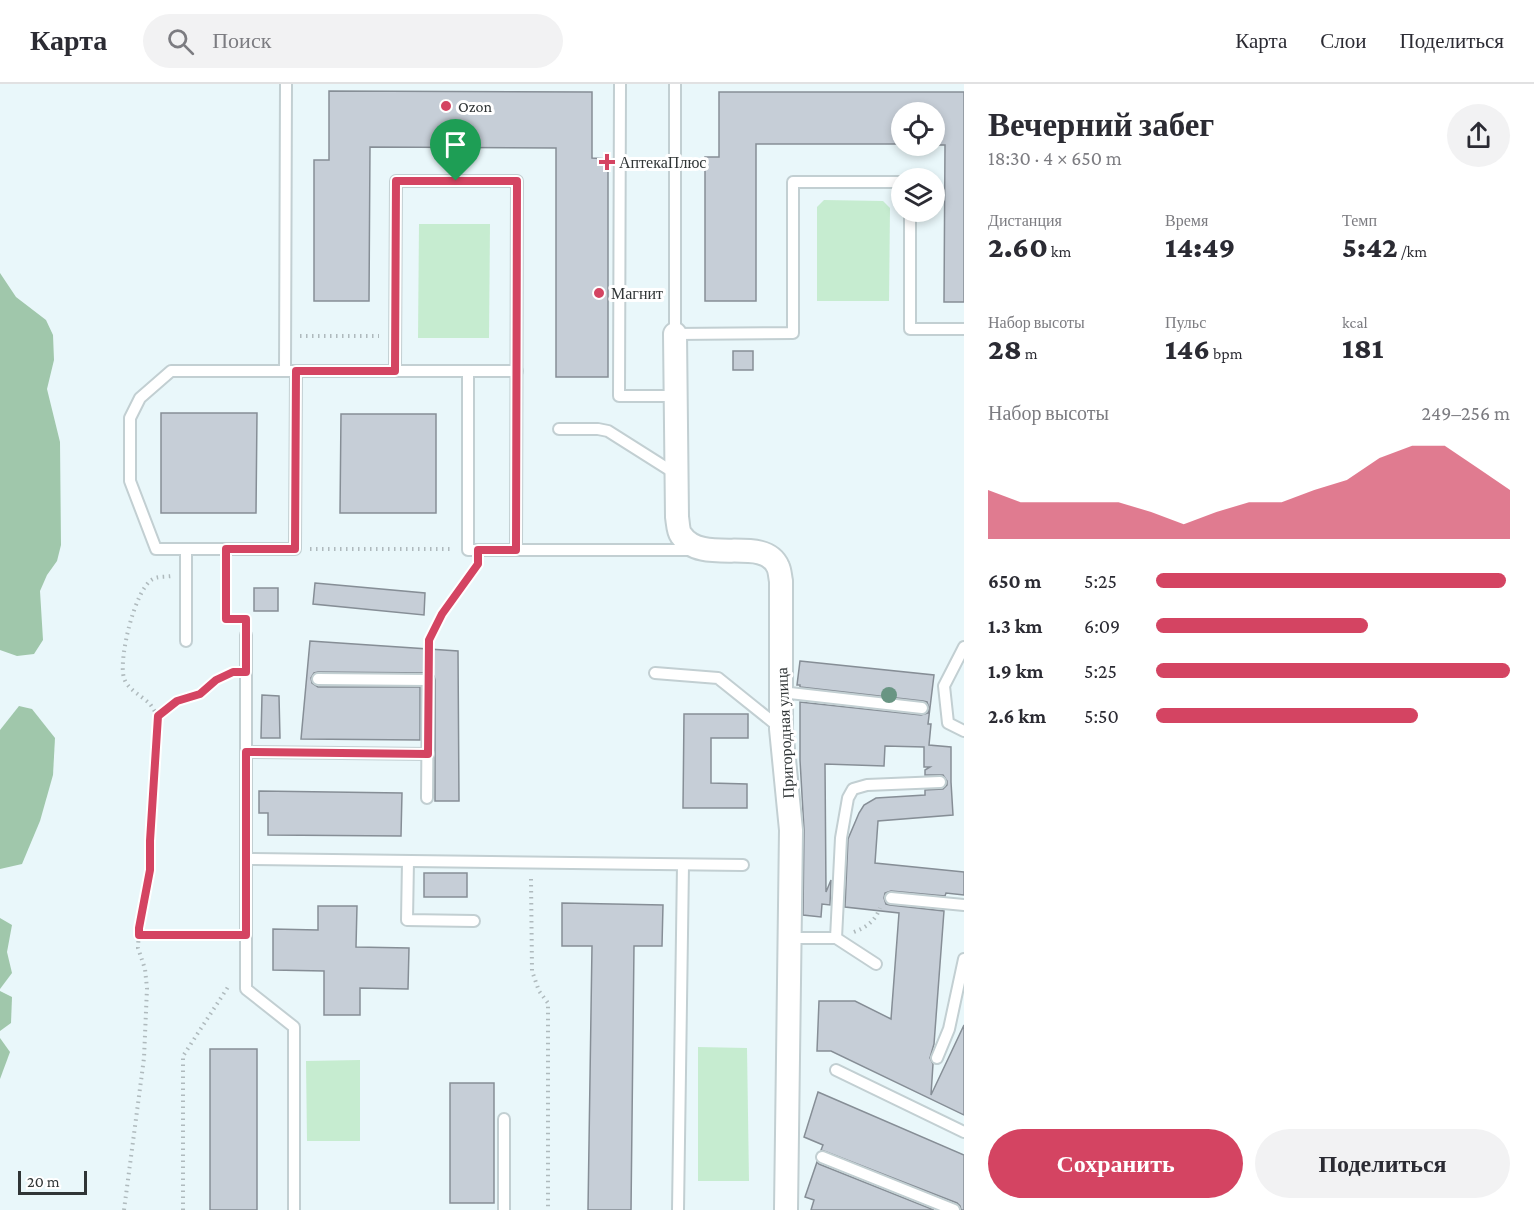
<!DOCTYPE html>
<html lang="ru">
<head>
<meta charset="utf-8">
<style>
	:root { --surface:#fff; --page:#f2f2f3; --text:#2b2b33; --muted:#7c7c81; --line:#e1e1e2; --accent:#d44462 }
	body { margin:0; font-family:"Crimson Pro",serif; background:var(--page); color:var(--text); height:100vh; display:flex; flex-direction:column; font-size:22px; white-space:nowrap }
	* { box-sizing:border-box; margin:0 }
	p { font-size:20px; color:var(--muted) }
	.icon { flex:none; width:33px; height:33px; fill:none; stroke:currentColor; stroke-width:2; stroke-linecap:round; stroke-linejoin:round }
	.map { position:relative; flex:1; overflow:hidden }
	.details { display:flex; flex-direction:column; background:var(--surface); width:570px }
	.details>* { flex:none }
	.tools { position:absolute; left:891px; top:18px; display:grid; gap:12px }
	.tools a { display:grid; place-items:center; width:54px; height:54px; border-radius:50%; background:var(--surface); box-shadow:0 3px 9px #0003; font-size:30px }
	.scale { position:absolute; left:18px; bottom:15px; width:69px; box-sizing:border-box; padding-left:6px; border:3px solid #303536; border-top:0; font-size:16px; line-height:21px; white-space:nowrap; color:#303536; -webkit-text-stroke:4px #fff; paint-order:stroke }
	.pin { position:absolute; display:grid; place-items:center; width:51px; height:51px; color:#fff; margin:-62px -26px; border-radius:50% 50% 50% 0; rotate:-45deg; box-shadow:0 0 6px #0007 }
	.pin .icon { rotate:45deg }
	.round { display:grid; place-items:center; flex:none; width:63px; height:63px; border-radius:32px; background:var(--page) }
	.head { display:flex; align-items:center; justify-content:space-between; height:102px; padding:0 24px }
	h1 { font-size:33px; font-weight:800; line-height:45px }
	.metrics { display:grid; grid-template-columns:repeat(3,1fr); gap:9px; height:102px; padding:6px 24px }
	.metrics div { display:grid; align-content:center }
	.metrics b { font-size:30px; font-weight:800 }
	.metrics small { font-size:16px; font-weight:400 }
	.metrics p { font-size:16px }
	.chart { height:168px; padding:12px 24px }
	.chart p { display:flex; justify-content:space-between }
	.chart svg { width:100%; height:108px; margin-top:6px; fill:var(--accent); opacity:.7 }
	.action { display:flex; gap:12px; margin-top:auto; padding:12px 24px }
	.action a { flex:1; height:69px; border-radius:36px; background:var(--accent); color:#fff; font-size:24px; font-weight:800; line-height:69px; text-align:center }
	.action a+a { background:var(--page); color:var(--text) }
	ul { padding:0 24px; list-style:none; font-size:20px }
	li { display:grid; grid-template-columns:96px 72px 1fr; align-items:center; height:45px }
	li i { height:15px; border-radius:8px; background:var(--accent) }
	header { display:flex; align-items:center; gap:36px; box-sizing:border-box; height:84px; padding:0 30px; background:var(--surface); border-bottom:2px solid var(--line) }
	header strong { font-size:28px }
	nav { display:flex; gap:33px; margin-inline-start:auto; font-size:21px }
	.search { width:420px; height:54px; background:var(--page); display:flex; align-items:center; gap:15px; box-sizing:border-box; padding:0 21px; border-radius:33px; color:var(--muted); font-size:22px }
	main { display:flex; flex:1; min-height:0 }
	.map>svg:first-child { display:block }
	.green { fill:#c6ecd0 }
	.forest { fill:#a0c7ab }
	.building { fill:#c6ced7; stroke:#868e96; stroke-width:1.5 }
	.lines { fill:none; stroke-linecap:round; stroke-linejoin:round }
	.lane-casing { stroke:#c2cfd2; stroke-width:14 }
	.street-casing { stroke:#c2cfd2; stroke-width:26 }
	.path { stroke:#afbabd; stroke-width:4; stroke-dasharray:1.5 4.5; stroke-linecap:butt }
	.lane { stroke:#fff; stroke-width:10 }
	.street { stroke:#fff; stroke-width:22 }
	.tree { fill:#699583 }
	.route-casing { stroke:#fff; stroke-width:12 }
	.route { stroke:#d44462; stroke-width:8 }
	.poi-dot { fill:#d44462; stroke:#fff; stroke-width:2 }
	.labels { text-anchor:middle; dominant-baseline:central; stroke-width:6; stroke-linejoin:round; paint-order:stroke }
	.poi-label { font-size:16px; fill:#303536; stroke:#fff; text-anchor:start }
	.street-label { font-size:16px; fill:#303536; stroke:#fff }
</style>
</head>
<body>
<header>
<strong>Карта</strong>
<div class="search"><svg class="icon" aria-label="search" viewBox="0 0 24 24"><circle cx="10" cy="10" r="6"/><path d="M15 15l6 6"/></svg>Поиск</div>
<nav><a>Карта</a><a>Слои</a><a>Поделиться</a></nav>
</header>
<main>
<div class="map">
<svg width="964" height="1126" viewBox="0 0 964 1126">
	<rect width="100%" height="100%" fill="#e9f7fa"/>
	<g class="green">
		<polygon points="824,116 883,117 890,124 889,217 817,217 817,123"/>
		<polygon points="419,140 490,140 489,254 418,254"/>
		<polygon points="698,963 747,964 749,1097 698,1097"/>
		<polygon points="360,976 360,1057 307,1057 306,977"/>
	</g>
	<g class="forest">
		<polygon points="0,189 16,213 46,236 53,251 54,276 47,305 60,358 61,461 57,477 47,491 40,507 43,556 34,570 17,572 0,566"/>
		<polygon points="19,622 32,625 55,654 53,691 40,737 22,780 0,785 0,646"/>
		<polygon points="0,834 12,841 7,868 12,889 0,905"/>
		<polygon points="0,907 12,913 11,939 0,947"/>
		<polygon points="0,954 10,968 0,995"/>
	</g>
	<g class="building">
		<polygon points="329,7 592,8 592,74 608,75 608,293 556,293 556,64 370,63 369,217 314,217 314,76 329,76"/>
		<polygon points="719,8 964,8 964,218 944,218 945,61 934,61 934,28 902,28 902,60 756,60 756,217 705,217 705,73 719,73"/>
		<rect x="733" y="267" width="20" height="19"/>
		<polygon points="161,329 257,329 256,429 161,429"/>
		<polygon points="341,330 436,330 436,429 340,429"/>
		<polygon points="315,499 425,509 424,531 313,520"/>
		<rect x="254" y="504" width="24" height="23"/>
		<polygon points="310,557 458,567 459,717 435,717 435,596 434,592 431,589 318,588 314,589 311,594 312,599 318,603 420,603 420,656 301,655"/>
		<polygon points="800,577 934,591 928,640 931,640 929,661 951,663 951,698 953,731 878,737 875,779 964,788 964,811 946,809 945,812 891,807 885,809 884,814 886,820 890,821 944,827 934,960 930,974 933,980 931,1011 964,941 964,1031 831,967 817,967 819,917 855,917 891,935 899,829 845,823 848,755 859,729 864,721 876,714 925,711 925,706 943,705 947,701 947,697 943,691 925,691 925,686 930,683 924,683 924,663 885,662 884,682 825,680 826,808 831,796 830,821 822,820 821,833 803,831 804,746 800,676 800,618 921,631 928,629 929,624 927,618 923,617 800,603 800,601 797,601"/>
		<polygon points="262,611 279,612 280,654 261,654"/>
		<polygon points="684,630 748,630 748,654 711,654 711,699 747,700 747,724 683,724"/>
		<polygon points="259,707 402,709 401,752 268,751 268,729 259,729"/>
		<rect x="424" y="789" width="43" height="24"/>
		<polygon points="562,819 663,821 662,862 634,862 631,1126 588,1126 592,862 562,862"/>
		<polygon points="318,822 357,822 356,863 409,864 408,905 360,904 360,931 324,931 324,887 273,886 273,845 318,846"/>
		<rect x="210" y="965" width="47" height="161"/>
		<rect x="450" y="999" width="44" height="120"/>
		<polygon points="818,1008 964,1071 964,1126 961,1126 960,1122 957,1119 821,1066 823,1061 804,1053"/>
		<polygon points="817,1078 819,1080 934,1126 811,1126 814,1116 805,1113"/>
	</g>
	<g class="lines">
		<defs>
			<g id="lane">
				<polyline points="620,0 619,312 676,312"/>
				<polyline points="675,0 675,250 793,249 793,98 902,98"/>
				<polyline points="910,128 910,245 964,245"/>
				<polyline points="285,287 286,0"/>
				<path d="M296 287 295 465H156L130 397V334L140 314 171 287C286 287 401 287 517 287"/>
				<polyline points="395,287 396,97 517,97 516,466"/>
				<polyline points="468,287 468,466 694,466"/>
				<polyline points="559,345 598,345 608,347 676,390"/>
				<polyline points="246,551 246,905 294,943 294,1126"/>
				<polyline points="186,557 186,465"/>
				<polyline points="964,563 944,602 948,639 964,647"/>
				<polyline points="655,589 718,594 779,643"/>
				<polyline points="318,595 428,596 427,714"/>
				<polyline points="781,608 922,624"/>
				<polyline points="246,668 428,670"/>
				<polyline points="246,775 743,781"/>
				<polyline points="408,777 407,836 474,837"/>
				<polyline points="891,814 964,821"/>
				<polyline points="789,854 836,854 876,880"/>
				<polyline points="836,854 841,754 848,714 853,705 867,701 940,698"/>
				<polyline points="937,974 949,945 964,875"/>
				<polyline points="836,986 964,1048"/>
				<polyline points="822,1073 954,1126"/>
				<polyline points="504,1126 504,1035"/>
				<polyline points="678,1126 683,781"/>
			</g>
			<path id="street" d="M675 250 677 433C678 439 678 447 681 451 702 483 764 450 778 483 780 487 780 493 781 497V645L791 746 786 1126"/>
		</defs>
		<use href="#lane" class="lane-casing"/>
		<use href="#street" class="street-casing"/>
		<g class="path">
			<polyline points="300,252 379,252"/>
			<polyline points="310,465 452,465"/>
			<polyline points="226,479 226,535 240,535"/>
			<polyline points="429,581 429,557 442,530 476,482"/>
			<path d="M158 632C155 628 153 624 150 620 142 612 127 605 124 594 118 576 135 504 153 495 158 492 166 493 172 492"/>
			<polyline points="531,795 532,887 539,907 548,919 548,1126"/>
			<path d="M854 848C867 843 875 837 880 824"/>
			<polyline points="139,851 231,851"/>
			<polyline points="124,1126 144,974 147,904 145,885 138,864 139,844 150,786 150,757 158,632 177,617 200,610 216,596 231,589"/>
			<polyline points="183,1126 183,972 228,903"/>
		</g>
		<use href="#lane" class="lane"/>
		<use href="#street" class="street"/>
	</g>
	<circle class="tree" cx="889" cy="611" r="8"/>
	<g class="lines">
		<defs>
			<polygon id="route" points="396,97 517,97 516,466 478,466 478,480 442,530 429,556 428,670 246,668 246,851 139,851 139,844 150,786 150,757 158,632 177,617 200,610 216,596 233,588 246,588 246,535 226,535 226,465 295,465 296,287 395,287"/>
		</defs>
		<use href="#route" class="route-casing"/>
		<use href="#route" class="route"/>
	</g>
	<g class="poi-dot">
		<circle cx="446" cy="22" r="6"/>
		<path d="M604 69h6v6h6v6h-6v6h-6v-6h-6v-6h6z"/>
		<circle cx="599" cy="209" r="6"/>
	</g>
	<g class="labels">
		<g class="poi-label">
			<text x="458" y="22">Ozon</text>
			<text x="619" y="78">АптекаПлюс</text>
			<text x="611" y="209">Магнит</text>
		</g>
		<g class="street-label">
			<text transform="translate(785 649) rotate(-93)">Пригородная улица</text>
		</g>
	</g>
</svg>
<div class="tools">
<a><svg class="icon" aria-label="locate" viewBox="0 0 24 24"><circle cx="12" cy="12" r="6"/><path d="M12 2v4M12 18v4M2 12h4M18 12h4"/></svg></a>
<a><svg class="icon" aria-label="layers" viewBox="0 0 24 24"><path d="M12 4l9 5-9 5-9-5zM3 14l9 5 9-5"/></svg></a>
</div>
<div class="scale">20 m</div>
<div class="pin" style="left:456px;top:97px;background:#1e9e55"><svg class="icon" aria-label="arrive" viewBox="0 0 24 24"><path d="M6 21V4h12l-3 4 3 4H6"/></svg></div>
</div>
<section class="details">
<div class="head"><div><h1>Вечерний забег</h1><p>18:30 · 4 × 650 m</p></div><a class="round"><svg class="icon" aria-label="share" viewBox="0 0 24 24"><path d="M12 15V3M7 8l5-5 5 5M5 13v7h14v-7"/></svg></a></div>
<div class="metrics">
<div><p>Дистанция</p><b>2.60<small> km</small></b></div>
<div><p>Время</p><b>14:49</b></div>
<div><p>Темп</p><b>5:42<small> /km</small></b></div>
</div>
<div class="metrics">
<div><p>Набор высоты</p><b>28<small> m</small></b></div>
<div><p>Пульс</p><b>146<small> bpm</small></b></div>
<div><p>kcal</p><b>181</b></div>
</div>
<div class="chart"><p><span>Набор высоты</span>249–256 m</p>
<svg viewBox="0 0 160 44" preserveAspectRatio="none"><path d="M0 44V24L10 29L20 29L30 29L40 29L50 33L60 38L70 33L80 29L90 29L100 24L110 20L120 11L130 6L140 6L150 15L160 24V44z"/></svg>
</div>
<ul>
<li><b>650 m</b>5:25<i style="width:99%"></i></li>
<li><b>1.3 km</b>6:09<i style="width:60%"></i></li>
<li><b>1.9 km</b>5:25<i style="width:100%"></i></li>
<li><b>2.6 km</b>5:50<i style="width:74%"></i></li>
</ul>
<div class="action"><a>Сохранить</a><a>Поделиться</a></div>
</section>
</main>
</body>
</html>
